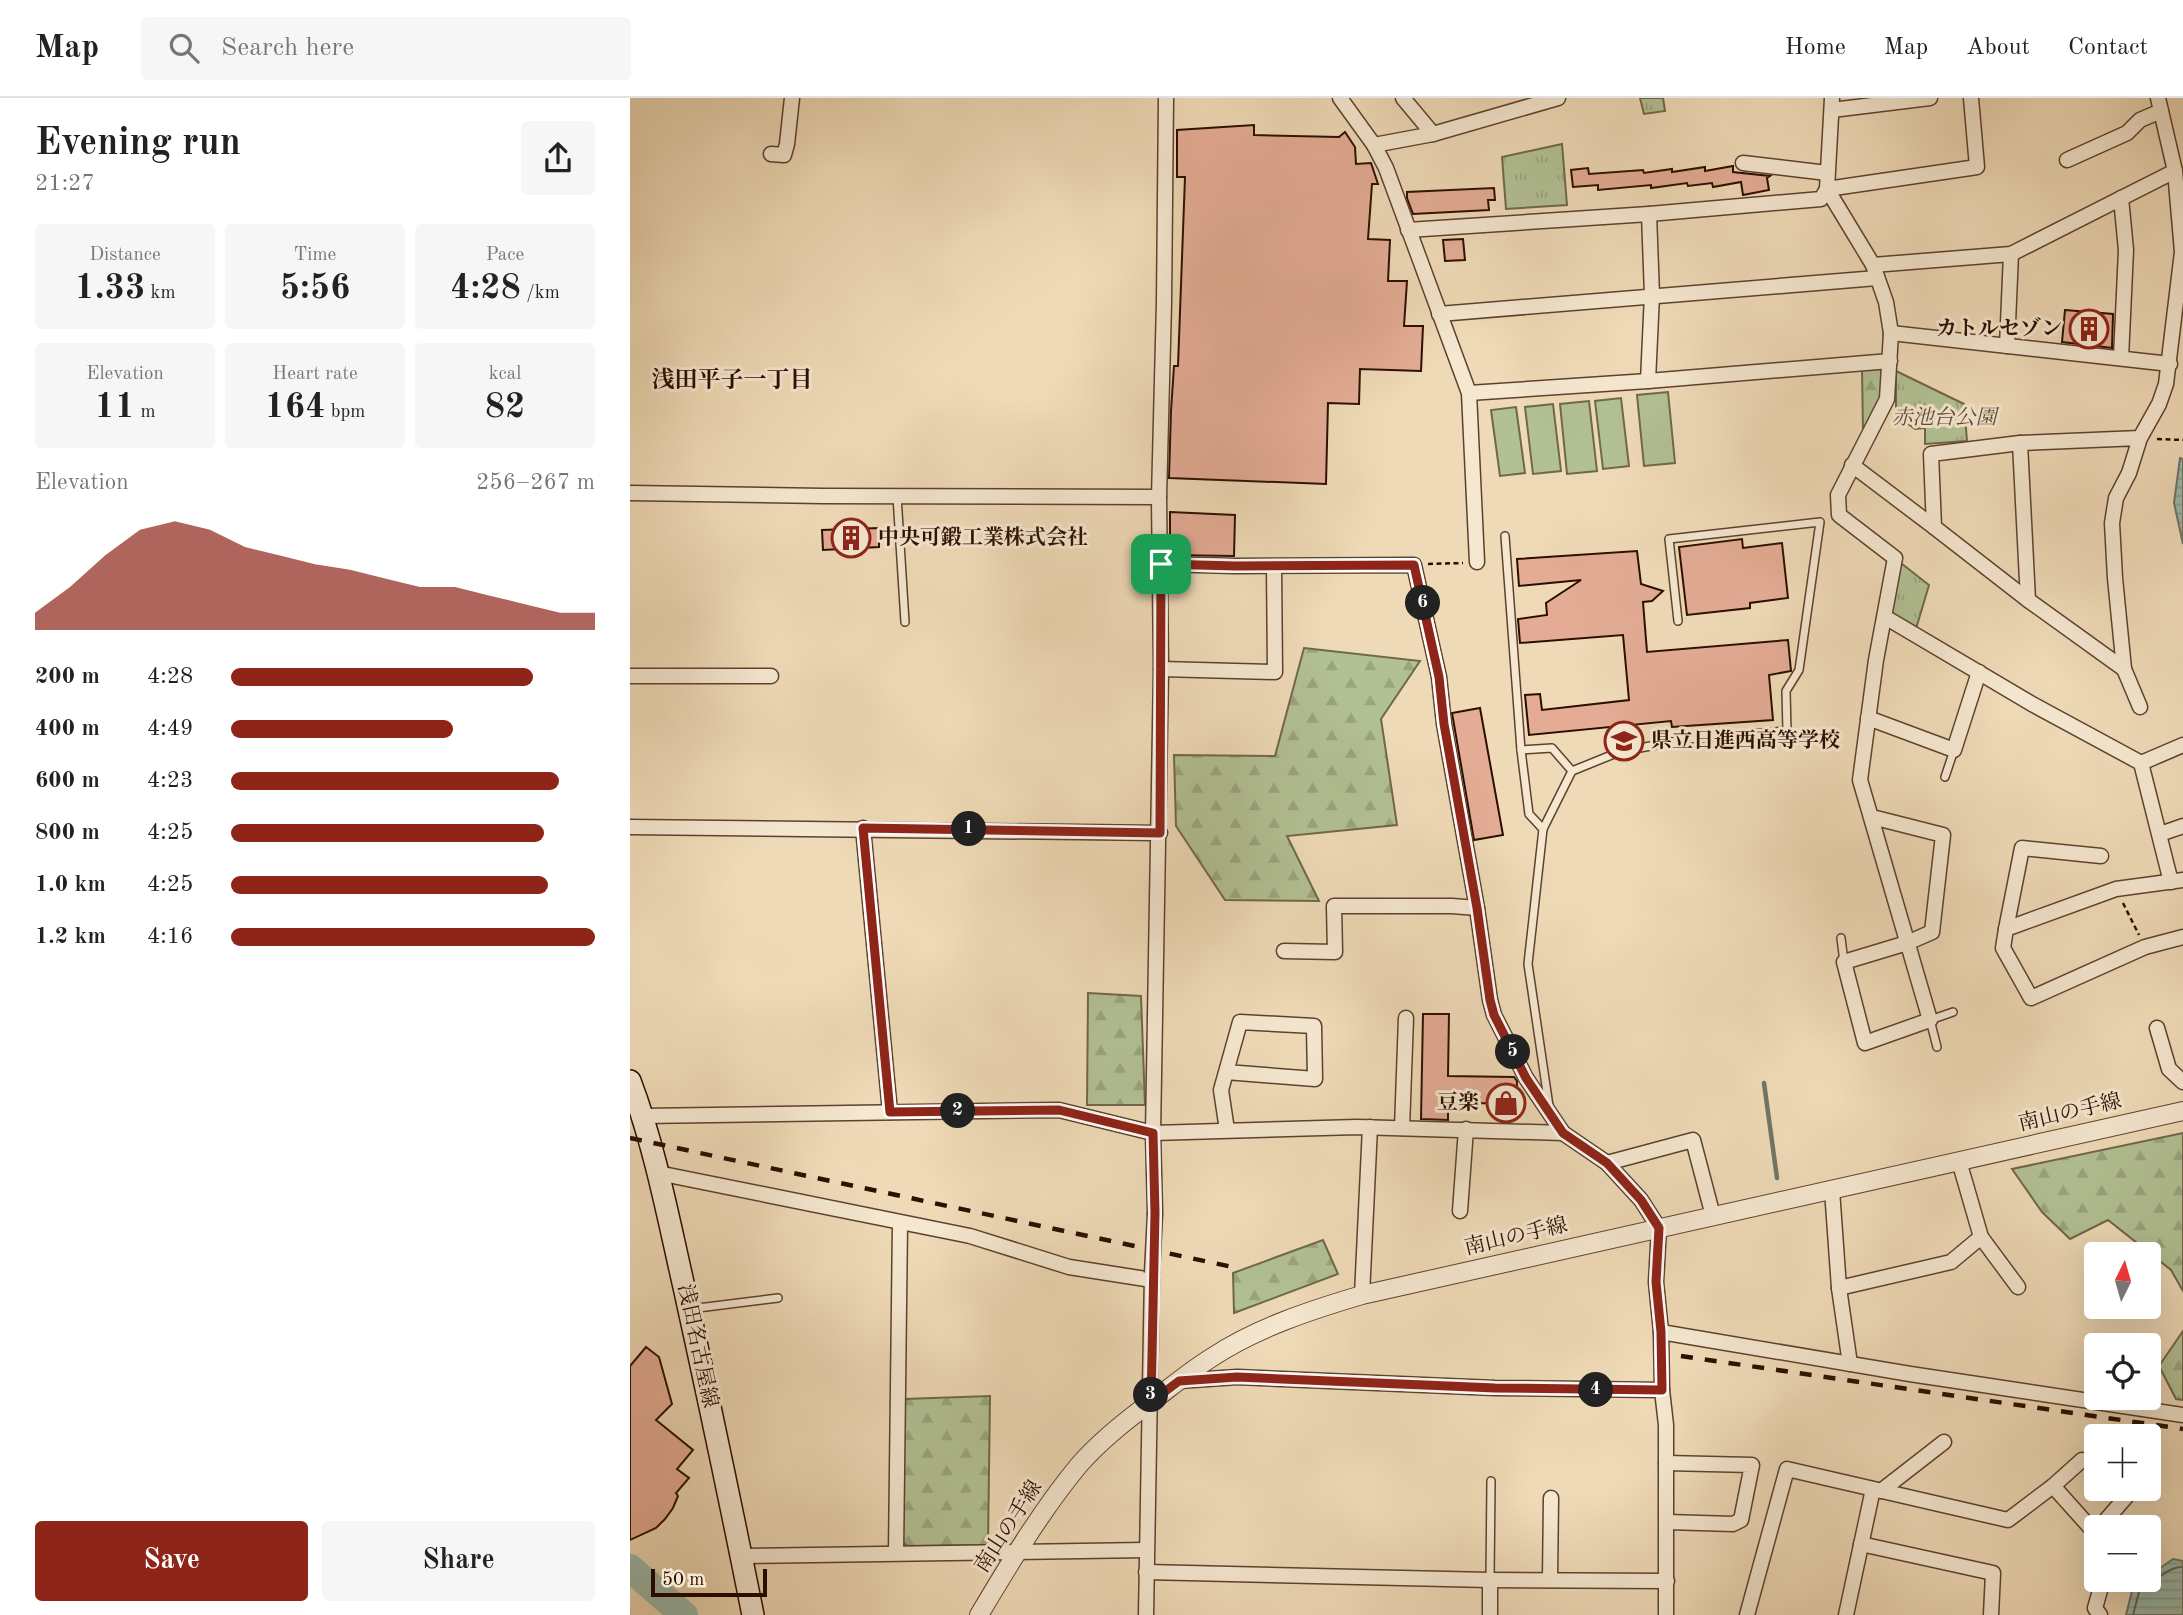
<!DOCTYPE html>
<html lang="en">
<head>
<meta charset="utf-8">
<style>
	:root { --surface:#fff; --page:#f6f6f6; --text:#222; --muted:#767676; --line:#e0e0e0; --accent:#8f2418 }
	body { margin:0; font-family:"Old Standard TT","Noto Serif JP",serif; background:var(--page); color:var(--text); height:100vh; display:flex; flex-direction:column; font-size:26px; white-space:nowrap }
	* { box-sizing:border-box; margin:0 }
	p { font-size:23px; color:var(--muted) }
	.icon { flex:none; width:38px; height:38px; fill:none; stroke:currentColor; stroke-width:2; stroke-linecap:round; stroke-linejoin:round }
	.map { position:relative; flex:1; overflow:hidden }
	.panel { display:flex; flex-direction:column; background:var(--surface); width:630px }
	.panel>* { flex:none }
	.needle { width:46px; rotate:5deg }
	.buttons { position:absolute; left:1454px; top:1144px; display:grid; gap:14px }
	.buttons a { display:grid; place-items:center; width:77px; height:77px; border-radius:7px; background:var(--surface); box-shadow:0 7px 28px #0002; font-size:35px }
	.scale { position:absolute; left:21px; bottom:18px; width:116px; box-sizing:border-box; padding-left:7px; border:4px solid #2c0e00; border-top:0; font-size:19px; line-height:24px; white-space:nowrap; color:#2c0e00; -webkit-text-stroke:5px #f5e7d0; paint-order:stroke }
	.pin { position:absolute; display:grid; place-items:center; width:60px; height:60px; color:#fff; margin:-30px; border-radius:14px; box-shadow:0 4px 10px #0006 }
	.km { position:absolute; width:35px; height:35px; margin:-18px; border-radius:50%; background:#222; color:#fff; font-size:19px; line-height:35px; text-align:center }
	.round { display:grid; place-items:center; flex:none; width:74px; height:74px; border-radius:7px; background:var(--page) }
	.summary { display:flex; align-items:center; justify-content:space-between; height:119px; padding:0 35px }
	h1 { font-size:38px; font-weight:600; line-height:52px }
	.figures { display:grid; grid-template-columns:repeat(3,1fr); gap:10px; height:119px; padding:7px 35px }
	.figures div { display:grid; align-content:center; border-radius:7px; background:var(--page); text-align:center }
	.figures b { font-size:35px; font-weight:600 }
	.figures small { font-size:19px; font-weight:400 }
	.figures p { font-size:19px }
	.chart { height:196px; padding:14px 35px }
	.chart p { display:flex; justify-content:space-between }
	.chart svg { width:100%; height:126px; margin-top:7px; fill:var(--accent); opacity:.7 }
	.action { display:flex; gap:14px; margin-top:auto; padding:14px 35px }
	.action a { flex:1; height:80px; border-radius:7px; background:var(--accent); color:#fff; font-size:28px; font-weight:600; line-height:80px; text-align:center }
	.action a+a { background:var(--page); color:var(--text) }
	ul { padding:0 35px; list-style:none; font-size:23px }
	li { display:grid; grid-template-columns:112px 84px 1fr; align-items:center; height:52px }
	li i { height:18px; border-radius:9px; background:var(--accent) }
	header { display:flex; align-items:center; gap:42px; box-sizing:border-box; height:98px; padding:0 35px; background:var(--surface); border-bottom:2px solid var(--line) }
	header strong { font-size:33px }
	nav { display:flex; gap:38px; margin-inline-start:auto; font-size:24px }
	.search { width:490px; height:63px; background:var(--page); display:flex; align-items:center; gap:18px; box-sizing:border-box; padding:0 24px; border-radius:7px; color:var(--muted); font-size:26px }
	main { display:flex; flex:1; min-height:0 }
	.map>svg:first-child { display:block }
	.grass { fill:url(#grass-tufts); stroke:#6f684a; stroke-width:2 }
	.forest { fill:url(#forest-firs); stroke:#6f684a; stroke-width:2 }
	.pitch { fill:#b2c194; stroke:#6f684a; stroke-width:2 }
	.water { fill:url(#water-rules); stroke:#6e7668; stroke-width:2 }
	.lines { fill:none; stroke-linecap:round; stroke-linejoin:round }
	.shore { stroke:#636456; stroke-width:2 }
	.stream { stroke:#6e7668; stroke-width:4.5 }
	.river { stroke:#9abbad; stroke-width:28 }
	.building { fill:#e4ac95; stroke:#2c0e00; stroke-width:2 }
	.service-casing { stroke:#5d412e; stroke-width:10 }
	.minor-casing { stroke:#5d412e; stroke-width:17 }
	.tertiary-casing { stroke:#5d412e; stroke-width:20 }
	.secondary-casing { stroke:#2c0e00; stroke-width:24 }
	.path { stroke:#2c0e00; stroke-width:2.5; stroke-dasharray:5 3.5; stroke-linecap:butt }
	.service { stroke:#f5e7d0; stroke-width:7 }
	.minor { stroke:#f5e7d0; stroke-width:14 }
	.tertiary { stroke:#f5e7d0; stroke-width:18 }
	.secondary { stroke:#f5e7d0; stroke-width:21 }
	.rail { stroke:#2c0e00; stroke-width:4.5; stroke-dasharray:12 12; stroke-linecap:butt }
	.minor-bridge-casing { stroke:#5d412e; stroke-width:17; stroke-linecap:butt }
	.minor-bridge { stroke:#f5e7d0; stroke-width:14 }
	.route-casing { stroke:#fff; stroke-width:14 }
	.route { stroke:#8f2418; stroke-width:9 }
	.labels { text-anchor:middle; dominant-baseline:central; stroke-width:6; stroke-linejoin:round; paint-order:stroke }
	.poi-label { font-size:21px; font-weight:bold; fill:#2c0e00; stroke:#f5e7d0; text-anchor:end }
	.park-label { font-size:21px; font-style:italic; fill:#5b4d34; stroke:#f5e7d0 }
	.street-label { font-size:21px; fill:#2c0e00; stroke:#f5e7d0 }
	.neighbourhood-label { font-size:23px; font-weight:bold; fill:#2c0e00; stroke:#f5e7d0 }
</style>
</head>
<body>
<header>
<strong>Map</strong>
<div class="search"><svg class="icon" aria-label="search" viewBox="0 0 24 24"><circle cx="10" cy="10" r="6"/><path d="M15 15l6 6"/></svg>Search here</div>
<nav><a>Home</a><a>Map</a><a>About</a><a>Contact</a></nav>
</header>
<main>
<section class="panel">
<div class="summary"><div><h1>Evening run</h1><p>21:27</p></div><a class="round"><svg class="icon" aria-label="share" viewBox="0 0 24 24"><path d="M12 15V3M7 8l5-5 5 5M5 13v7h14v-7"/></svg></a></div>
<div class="figures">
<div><p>Distance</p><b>1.33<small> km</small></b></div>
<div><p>Time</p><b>5:56</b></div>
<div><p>Pace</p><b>4:28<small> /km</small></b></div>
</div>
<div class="figures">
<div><p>Elevation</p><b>11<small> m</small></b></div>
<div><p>Heart rate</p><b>164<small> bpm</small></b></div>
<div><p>kcal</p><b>82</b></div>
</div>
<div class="chart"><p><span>Elevation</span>256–267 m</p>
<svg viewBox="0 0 160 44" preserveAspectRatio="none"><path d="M0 44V38L10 29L20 18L30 9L40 6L50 9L60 15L70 18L80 21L90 23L100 26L110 29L120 29L130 32L140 35L150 38L160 38V44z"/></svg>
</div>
<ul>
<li><b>200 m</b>4:28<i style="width:83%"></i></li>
<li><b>400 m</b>4:49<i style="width:61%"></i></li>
<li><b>600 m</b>4:23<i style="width:90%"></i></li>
<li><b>800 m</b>4:25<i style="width:86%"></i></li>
<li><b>1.0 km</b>4:25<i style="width:87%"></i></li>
<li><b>1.2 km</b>4:16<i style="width:100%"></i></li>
</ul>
<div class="action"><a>Save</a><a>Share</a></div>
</section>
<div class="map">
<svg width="1553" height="1517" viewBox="0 0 1553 1517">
	<defs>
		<pattern id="grass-tufts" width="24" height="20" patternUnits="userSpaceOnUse" patternTransform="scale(1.75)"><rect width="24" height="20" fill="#b2c194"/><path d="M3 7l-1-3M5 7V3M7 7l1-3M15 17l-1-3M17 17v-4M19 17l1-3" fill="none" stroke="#99a57e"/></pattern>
		<pattern id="forest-firs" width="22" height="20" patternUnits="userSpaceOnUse" patternTransform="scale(1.75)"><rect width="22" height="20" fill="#b2c194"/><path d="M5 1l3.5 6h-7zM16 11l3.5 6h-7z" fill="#99a57e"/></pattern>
		<pattern id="water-rules" width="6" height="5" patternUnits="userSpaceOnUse" patternTransform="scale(1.75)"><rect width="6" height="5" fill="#9abbad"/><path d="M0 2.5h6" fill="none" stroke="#85a093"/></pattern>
	</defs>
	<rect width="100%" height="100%" fill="#efdab7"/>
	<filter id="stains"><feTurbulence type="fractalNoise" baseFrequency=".00286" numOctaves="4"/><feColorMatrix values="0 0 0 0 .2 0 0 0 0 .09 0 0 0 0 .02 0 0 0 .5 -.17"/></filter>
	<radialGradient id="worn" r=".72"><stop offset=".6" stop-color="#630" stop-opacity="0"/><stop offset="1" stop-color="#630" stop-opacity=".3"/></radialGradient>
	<g class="grass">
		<polygon points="1010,0 1033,0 1035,13 1014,16"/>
		<polygon points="932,46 937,107 876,111 872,59"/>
		<polygon points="1266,273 1334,306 1337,343 1295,346 1295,330 1285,331 1266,317"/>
		<polygon points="1267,462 1299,487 1285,534 1258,518"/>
	</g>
	<g class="forest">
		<polygon points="1253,270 1251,298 1233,333 1232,272"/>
		<polygon points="674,550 790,563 751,621 767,727 657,738 689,803 595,802 546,728 544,657 645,658"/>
		<polygon points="458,895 511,898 515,1007 457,1007"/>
		<polygon points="1553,1035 1553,1193 1541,1172 1478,1122 1440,1141 1412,1114 1382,1071"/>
		<polygon points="693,1142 708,1176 604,1215 603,1175"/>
		<polygon points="1553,1233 1553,1302 1546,1301 1529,1268"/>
		<polygon points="360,1298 358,1447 278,1448 272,1444 274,1301"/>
	</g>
	<g class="pitch">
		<polygon points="1038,294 1045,365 1014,368 1007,297"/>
		<polygon points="991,300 999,368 973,371 965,303"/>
		<polygon points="959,303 967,373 937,376 930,306"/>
		<polygon points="923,306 931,373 903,376 895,309"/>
		<polygon points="886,309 895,375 870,378 861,312"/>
	</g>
	<g class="water">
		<polygon points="1550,360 1553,361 1553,446 1544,405"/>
		<polygon points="1543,1461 1553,1463 1553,1517 1496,1517 1503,1489 1513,1482 1519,1482 1519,1478"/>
	</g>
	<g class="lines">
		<path class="shore" d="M1503 1517 1509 1494 1516 1484C1530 1482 1539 1468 1553 1469"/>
		<polyline class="stream" points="1134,985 1147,1080"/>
		<polyline class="river" points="0,1470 54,1517"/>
	</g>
	<g class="building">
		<polygon points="624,27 624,37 709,39 715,34 725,49 726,66 741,65 748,86 742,86 738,141 760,142 758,183 777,183 774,228 793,228 791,273 730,271 729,306 698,305 696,386 539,380 541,313 544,268 548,268 555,79 547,79 547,32"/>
		<polygon points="1103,68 1103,74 1140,78 1137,80 1139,92 1113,97 1111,84 1083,89 1082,85 1058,88 1057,85 1021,90 1021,87 968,92 968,87 943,89 941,72 958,70 959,76 1013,72 1014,75 1042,71 1042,74 1075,69 1075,73"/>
		<polygon points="864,90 865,102 858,102 859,112 783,116 777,100 777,94"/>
		<polygon points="833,141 835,162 815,163 813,142"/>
		<polygon points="1435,212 1483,216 1482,250 1432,244"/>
		<polygon points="540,414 605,417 604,458 540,457"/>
		<polygon points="249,430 249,449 193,452 192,432"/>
		<polygon points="1112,441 1113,450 1152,445 1158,500 1120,505 1120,510 1057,517 1049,449"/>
		<polygon points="1007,453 1011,486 1033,493 1022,503 1013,504 1017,554 1158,542 1161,573 1139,577 1143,622 1042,629 1041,623 899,637 895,597 910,596 912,612 999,602 993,537 890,545 888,521 917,517 916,505 951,482 889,488 887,461"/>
		<polygon points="850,610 873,737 844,742 822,615"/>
		<polygon points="793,916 819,916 818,978 884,979 887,983 886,1011 865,1011 865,1005 818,1006 818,1022 791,1021"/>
		<polygon points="16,1249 29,1259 42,1306 26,1322 63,1352 47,1371 59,1380 46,1395 48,1398 43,1410 35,1421 26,1430 0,1442 0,1268"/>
	</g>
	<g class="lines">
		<defs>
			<g id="service">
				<polyline points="267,398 275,524"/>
				<polyline points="875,438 891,652 899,716 913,731"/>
				<polyline points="891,652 922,650 942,673"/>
				<polyline points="1315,679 1324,652"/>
				<polyline points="1211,840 1214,864"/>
				<polyline points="1307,949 1300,922 1323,914"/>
				<polyline points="919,1008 898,866 913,731 942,673 989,654 1057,641 1157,633 1156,593 1169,572 1190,424 1039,441 1048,523"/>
				<polyline points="60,1211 148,1200"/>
				<polyline points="860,1482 861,1383"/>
			</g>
			<g id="minor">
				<polyline points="710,0 744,47 756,70 839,295 847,464"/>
				<polyline points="773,0 803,36"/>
				<polyline points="1202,0 1197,91 1243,167 1256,204 1261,235 1257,301 1208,397 1209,417 1265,460 1246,562 1230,682 1300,922 1235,945 1214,864 1277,845 1302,834 1313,737 1242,719"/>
				<polyline points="1202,12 1300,0"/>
				<polyline points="744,47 803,36 928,0"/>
				<polyline points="141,56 154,57 157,46 162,0"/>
				<polyline points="1437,62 1497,35 1510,22 1531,13"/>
				<polyline points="1113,65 1197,75"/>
				<polyline points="1491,100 1496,152 1491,260"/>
				<polyline points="778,132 1019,116 1191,101 1197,91 1347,69 1341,0"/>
				<polyline points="1243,167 1381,156 1545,73"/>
				<polyline points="809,216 1247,180"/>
				<polyline points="1261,235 1540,266"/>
				<polyline points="1377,248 1381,156"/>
				<polyline points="1018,283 1022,197 1019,116"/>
				<polyline points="839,295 1018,283 1260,263"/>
				<polyline points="1510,340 1390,345 1301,356 1304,429 1398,502 1494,571 1485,480 1482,425 1486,400 1499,375 1510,340 1529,306 1536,286 1552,154 1545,73 1528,0"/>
				<polyline points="1390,345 1398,502"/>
				<polyline points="1222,367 1304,429"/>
				<polyline points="0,395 193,398 529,399"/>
				<polyline points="531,466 605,468 784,467 809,579 814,626 847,810 860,902 864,917 896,980 933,1035 977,1065 1011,1102 1029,1130 1026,1184 1031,1234 1032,1292 1036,1327 1036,1517"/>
				<polyline points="1255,519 1402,606 1511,665 1541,784"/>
				<polyline points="531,571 645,574 644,469"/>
				<polyline points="1494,571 1510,609"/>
				<polyline points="0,578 141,578"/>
				<polyline points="1238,620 1324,652 1349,574"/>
				<polyline points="1511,665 1553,647"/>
				<polyline points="0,729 530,735"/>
				<polyline points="233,730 260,1014"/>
				<polyline points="1530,736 1553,728"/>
				<polyline points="1553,782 1486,791 1376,831 1373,850 1401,900 1515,849 1553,839"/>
				<polyline points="1376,831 1392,750 1471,758"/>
				<polyline points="654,853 705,854 704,808 822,808 847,810"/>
				<polyline points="1527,930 1539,971 1553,984"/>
				<polyline points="596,974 685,981 684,928 610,924 591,992 597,1032"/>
				<polyline points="13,1018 429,1012 523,1035 727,1029 933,1035"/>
				<polyline points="772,1030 776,920"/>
				<polyline points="977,1065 1063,1042 1083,1118"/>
				<polyline points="28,1075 340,1138 439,1169 522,1182"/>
				<polyline points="1202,1092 1209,1190 1220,1266"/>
				<polyline points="830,1113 836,1031"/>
				<polyline points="525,1115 523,1035 531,571 529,399 534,205 536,0"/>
				<polyline points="1351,1139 1388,1189"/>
				<polyline points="1209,1190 1321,1164 1351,1139 1329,1063"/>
				<polyline points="732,1197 740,1029"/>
				<polyline points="1031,1234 1280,1276 1553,1317"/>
				<polyline points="549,1283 607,1279 865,1290 1032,1292"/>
				<polyline points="1036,1365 1122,1367 1111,1422 1103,1426 1037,1424"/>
				<polyline points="1423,1388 1452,1362 1466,1365"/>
				<polyline points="1251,1393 1314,1344"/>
				<polyline points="1469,1430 1503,1391"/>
				<polyline points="1231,1446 1363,1475 1361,1517"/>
				<polyline points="266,1455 270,1125"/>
				<polyline points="111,1458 516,1452"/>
				<polyline points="516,1474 860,1482 1037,1483"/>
				<polyline points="920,1482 921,1400"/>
				<polyline points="516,1517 522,1175"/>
				<polyline points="860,1517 860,1482"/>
				<polyline points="1117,1517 1157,1371 1378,1422 1423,1388 1466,1436"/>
				<polyline points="1216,1517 1243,1391"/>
				<polyline points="1470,1517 1465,1510 1473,1482"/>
			</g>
			<path id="tertiary" d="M349 1517C380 1465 411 1413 449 1367 470 1343 495 1323 521 1304 541 1289 560 1273 581 1260 626 1230 681 1212 732 1197L1553 1013"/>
			<path id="secondary" d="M0 983C25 1049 38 1119 54 1189 78 1298 101 1407 123 1517"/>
		</defs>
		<use href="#service" class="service-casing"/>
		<use href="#minor" class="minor-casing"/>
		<use href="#tertiary" class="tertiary-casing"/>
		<use href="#secondary" class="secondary-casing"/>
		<g class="path">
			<polyline points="1527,341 1553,342"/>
			<polyline points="798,466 833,465"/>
			<polyline points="1493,805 1509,837"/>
		</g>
		<use href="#service" class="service"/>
		<use href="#minor" class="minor"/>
		<use href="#tertiary" class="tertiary"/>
		<use href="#secondary" class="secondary"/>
		<g class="rail">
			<polyline points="0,1040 607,1170"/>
			<polyline points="1051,1258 1553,1331"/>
		</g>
		<defs>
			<polyline id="minor-bridge" points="522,1175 525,1115"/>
		</defs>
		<use href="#minor-bridge" class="minor-bridge-casing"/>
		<use href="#minor-bridge" class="minor-bridge"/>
	</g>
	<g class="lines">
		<defs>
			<polygon id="route" points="531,466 606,468 784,467 809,579 814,626 847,810 860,902 864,917 896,980 933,1035 977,1065 1011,1102 1029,1130 1026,1184 1031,1234 1032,1292 865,1290 607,1279 549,1283 521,1304 525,1115 523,1035 429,1012 260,1014 233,730 530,735"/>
		</defs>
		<use href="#route" class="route-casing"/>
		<use href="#route" class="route"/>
	</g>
	<defs>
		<symbol id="building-ring" viewBox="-11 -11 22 22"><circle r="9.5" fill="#f5e7d0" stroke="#8f2418" stroke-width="1.5"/><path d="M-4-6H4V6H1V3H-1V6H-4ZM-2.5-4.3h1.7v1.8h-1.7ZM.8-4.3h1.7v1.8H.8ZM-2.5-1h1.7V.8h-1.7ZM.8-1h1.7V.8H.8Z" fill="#8f2418"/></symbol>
		<symbol id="school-ring" viewBox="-11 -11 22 22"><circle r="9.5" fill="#f5e7d0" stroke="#8f2418" stroke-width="1.5"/><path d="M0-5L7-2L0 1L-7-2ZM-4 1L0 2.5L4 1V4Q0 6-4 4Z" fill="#8f2418"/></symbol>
		<symbol id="shop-ring" viewBox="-11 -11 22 22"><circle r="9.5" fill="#f5e7d0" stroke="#8f2418" stroke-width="1.5"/><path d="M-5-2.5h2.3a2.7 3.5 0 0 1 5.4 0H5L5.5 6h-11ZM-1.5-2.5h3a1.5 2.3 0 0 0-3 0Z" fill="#8f2418"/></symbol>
	</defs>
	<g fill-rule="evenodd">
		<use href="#building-ring" x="1437" y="209" width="44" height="44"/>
		<use href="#building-ring" x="199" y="418" width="44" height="44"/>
		<use href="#school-ring" x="972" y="621" width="44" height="44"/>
		<use href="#shop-ring" x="854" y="983" width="44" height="44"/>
	</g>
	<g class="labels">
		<g class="poi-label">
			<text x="1432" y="231">カトルセゾン</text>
			<text x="248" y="440" text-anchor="start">中央可鍛工業株式会社</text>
			<text x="1021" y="643" text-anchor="start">県立日進西高等学校</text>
			<text x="849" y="1005">豆楽</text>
		</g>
		<g class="park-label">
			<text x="1314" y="320">赤池台公園</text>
		</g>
		<g class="street-label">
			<text transform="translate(1440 1015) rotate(-13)">南山の手線</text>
			<text transform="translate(886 1139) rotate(-13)">南山の手線</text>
			<text transform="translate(67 1248) rotate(78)">浅田名古屋線</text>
			<text transform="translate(379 1429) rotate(-57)">南山の手線</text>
		</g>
		<g class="neighbourhood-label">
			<text x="102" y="282">浅田平子一丁目</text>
		</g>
	</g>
	<rect width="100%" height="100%" filter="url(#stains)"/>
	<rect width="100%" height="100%" fill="url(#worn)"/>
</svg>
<div class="buttons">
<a><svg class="needle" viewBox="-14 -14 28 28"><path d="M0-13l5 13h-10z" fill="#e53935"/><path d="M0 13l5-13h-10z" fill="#767676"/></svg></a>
<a><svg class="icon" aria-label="locate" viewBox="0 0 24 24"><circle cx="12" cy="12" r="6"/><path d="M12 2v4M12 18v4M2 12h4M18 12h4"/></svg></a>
<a>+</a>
<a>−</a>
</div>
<div class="scale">50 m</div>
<div class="pin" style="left:531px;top:466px;background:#1e9e55"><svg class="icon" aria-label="arrive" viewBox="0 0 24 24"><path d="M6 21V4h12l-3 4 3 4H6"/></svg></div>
<b class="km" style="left:339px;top:731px">1</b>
<b class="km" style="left:328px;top:1013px">2</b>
<b class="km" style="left:521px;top:1297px">3</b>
<b class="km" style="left:966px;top:1292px">4</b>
<b class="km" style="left:883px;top:954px">5</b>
<b class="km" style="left:793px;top:505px">6</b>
</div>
</main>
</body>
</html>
